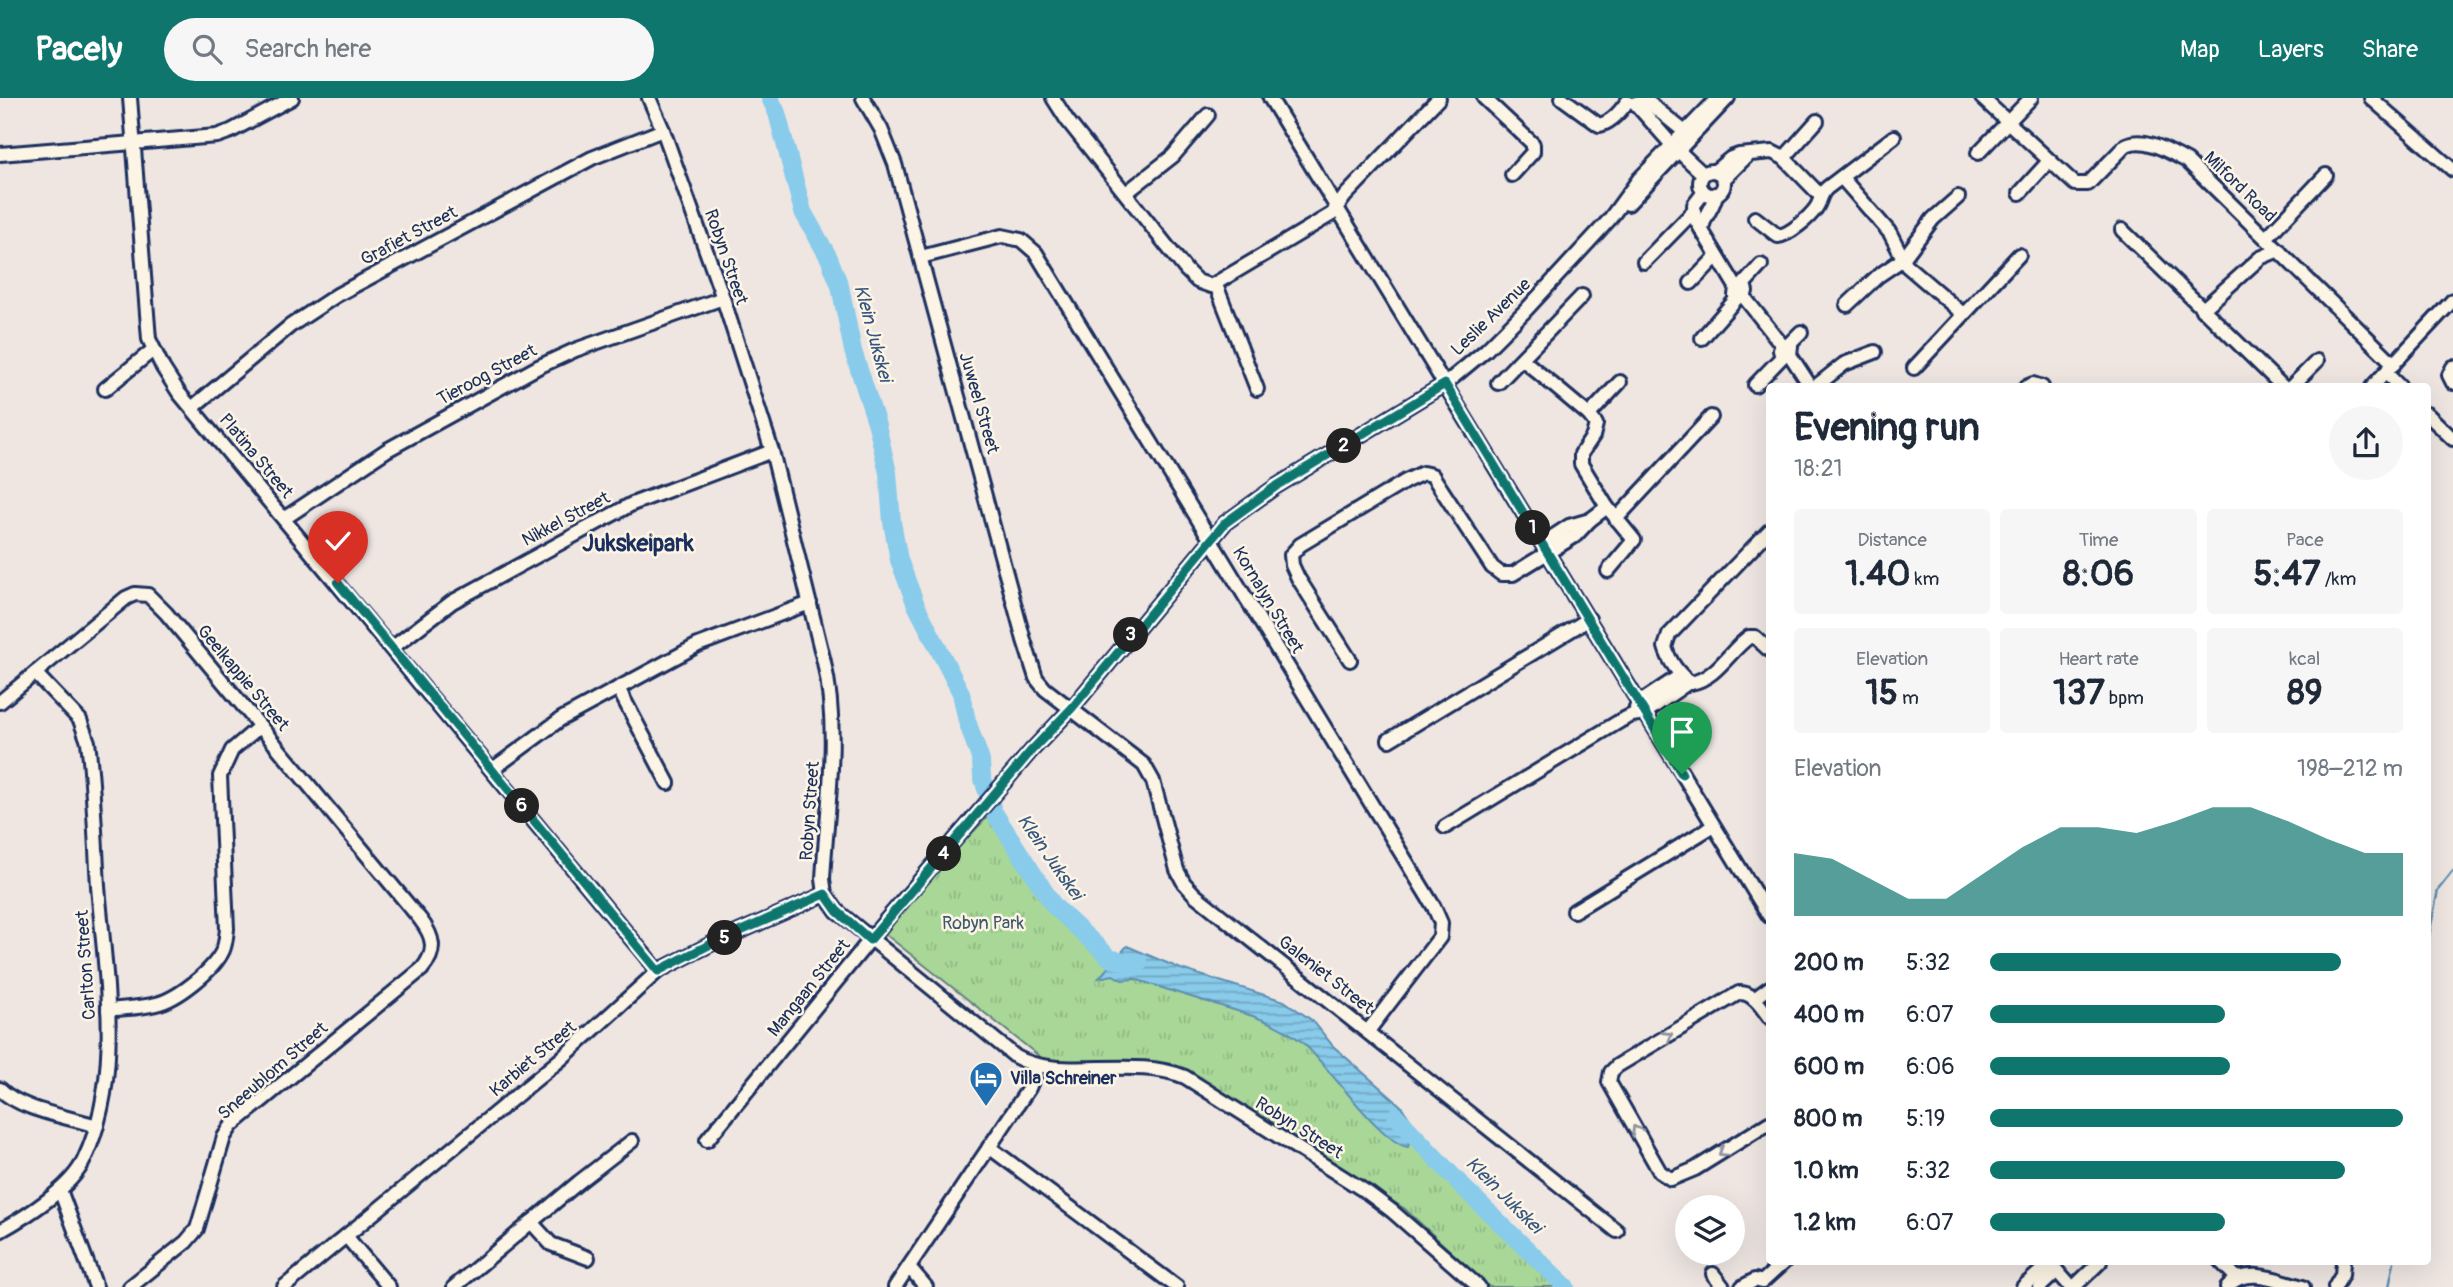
<!DOCTYPE html>
<html lang="en">
<head>
<meta charset="utf-8">
<style>
	:root { --surface:#fff; --page:#f6f6f7; --text:#1f2937; --muted:#747a83; --accent:#0f766e }
	body { margin:0; font-family:Pangolin,sans-serif; background:var(--page); color:var(--text); height:100vh; display:flex; flex-direction:column; font-size:26px; white-space:nowrap }
	* { box-sizing:border-box; margin:0 }
	p { font-size:23px; color:var(--muted) }
	.icon { flex:none; width:38px; height:38px; fill:none; stroke:currentColor; stroke-width:2; stroke-linecap:round; stroke-linejoin:round }
	.map { position:relative; flex:1; overflow:hidden }
	.panel { position:absolute; left:1766px; top:285px; width:665px; height:882px; display:flex; flex-direction:column; background:var(--surface); border-radius:7px; box-shadow:0 7px 28px #0002 }
	.panel>* { flex:none }
	.tools { position:absolute; left:1675px; top:1097px; display:grid; gap:14px }
	.tools a { display:grid; place-items:center; width:70px; height:70px; border-radius:50%; background:var(--surface); box-shadow:0 7px 28px #0002; font-size:35px }
	.pin { position:absolute; display:grid; place-items:center; width:60px; height:60px; color:#fff; margin:-72px -30px; border-radius:50% 50% 50% 0; rotate:-45deg; box-shadow:0 0 7px #0007 }
	.pin .icon { rotate:45deg }
	.km { position:absolute; width:35px; height:35px; margin:-18px; border-radius:50%; background:#222; color:#fff; font-size:19px; line-height:35px; text-align:center }
	.round { display:grid; place-items:center; flex:none; width:74px; height:74px; border-radius:37px; background:var(--page) }
	.head { display:flex; align-items:center; justify-content:space-between; height:119px; padding:0 28px }
	h1 { font-size:38px; font-weight:700; line-height:52px }
	.stats { display:grid; grid-template-columns:repeat(3,1fr); gap:10px; height:119px; padding:7px 28px }
	.stats div { display:grid; align-content:center; border-radius:7px; background:var(--page); text-align:center }
	.stats b { font-size:35px; font-weight:700 }
	.stats small { font-size:19px; font-weight:400 }
	.stats p { font-size:19px }
	.chart { height:196px; padding:14px 28px }
	.chart p { display:flex; justify-content:space-between }
	.chart svg { width:100%; height:126px; margin-top:7px; fill:var(--accent); opacity:.7 }
	ul { padding:0 28px; list-style:none; font-size:23px }
	li { display:grid; grid-template-columns:112px 84px 1fr; align-items:center; height:52px }
	li i { height:18px; border-radius:9px; background:var(--accent) }
	header { display:flex; align-items:center; gap:42px; box-sizing:border-box; height:98px; padding:0 35px; background:var(--accent); color:#fff }
	header strong { font-size:33px }
	nav { display:flex; gap:38px; margin-inline-start:auto; font-size:24px }
	.search { width:490px; height:63px; background:var(--page); display:flex; align-items:center; gap:18px; box-sizing:border-box; padding:0 24px; border-radius:38px; color:var(--muted); font-size:26px }
	.map>svg:first-child { display:block }
	.park { fill:url(#park-tufts); stroke:#62837a; stroke-width:2 }
	.water { fill:url(#water-rules); stroke:#5d8db2; stroke-width:2 }
	.lines { fill:none; stroke-linecap:round; stroke-linejoin:round }
	.stream { stroke:#5d8db2; stroke-width:2.5 }
	.river { stroke:#89cbea; stroke-width:18 }
	.minor-casing { stroke:#1b2f5e; stroke-width:18 }
	.minor { stroke:#fcf5e5; stroke-width:12 }
	.oneway { stroke:#8c92a2 }
	.route-casing { stroke:#fff; stroke-width:14 }
	.route { stroke:#0f766e; stroke-width:9 }
	.labels { text-anchor:middle; dominant-baseline:central; stroke-width:5; stroke-linejoin:round; paint-order:stroke }
	.street-label { font-size:18px; fill:#1b2f5e; stroke:#fcf5e5 }
	.park-label { font-size:18px; fill:#3e596c; stroke:#fcf5e5 }
	.poi-label { font-size:18px; font-weight:bold; fill:#1b2f5e; stroke:#fcf5e5; text-anchor:start }
	.water-label { font-size:19px; font-style:italic; fill:#365681; stroke:#fcf5e5 }
	.district-label { font-size:24px; font-weight:bold; fill:#1b2f5e; stroke:#fcf5e5 }
</style>
</head>
<body>
<header>
<strong>Pacely</strong>
<div class="search"><svg class="icon" aria-label="search" viewBox="0 0 24 24"><circle cx="10" cy="10" r="6"/><path d="M15 15l6 6"/></svg>Search here</div>
<nav><a>Map</a><a>Layers</a><a>Share</a></nav>
</header>
<div class="map">
<svg width="2453" height="1189" viewBox="0 0 2453 1189">
	<defs>
		<pattern id="park-tufts" width="24" height="20" patternUnits="userSpaceOnUse" patternTransform="scale(1.75)"><rect width="24" height="20" fill="#a8d797"/><path d="M3 7l-1-3M5 7V3M7 7l1-3M15 17l-1-3M17 17v-4M19 17l1-3" fill="none" stroke="#90b985"/></pattern>
		<pattern id="water-rules" width="6" height="5" patternUnits="userSpaceOnUse" patternTransform="scale(1.75)"><rect width="6" height="5" fill="#89cbea"/><path d="M0 2.5h6" fill="none" stroke="#6fa5c1"/></pattern>
	</defs>
	<rect width="100%" height="100%" fill="#efe6e2"/>
	<filter id="ink" filterUnits="userSpaceOnUse"><feTurbulence type="fractalNoise" baseFrequency=".0143" numOctaves="2"/><feDisplacementMap in="SourceGraphic" scale="14" xChannelSelector="R" yChannelSelector="G"/><feConvolveMatrix kernelMatrix="1 2 1 2 8 2 1 2 1" color-interpolation-filters="sRGB"/></filter>
	<g filter="url(#ink)">
		<polygon class="park" points="993,713 1054,808 1111,861 1143,866 1285,916 1403,1027 1566,1189 1489,1189 1405,1111 1181,970 1044,962 880,832"/>
		<path class="water" d="M1127 848 1181 871 1284 903 1313 923 1333 948 1401 1008 1413 1026 1408 1049C1382 1046 1326 965 1302 944 1275 922 1240 914 1208 904 1183 897 1159 889 1135 881L1122 882 1113 877 1099 880Z"/>
		<g class="lines">
			<g class="stream">
				<polyline points="2427,848 2438,792 2453,773"/>
				<polyline points="2389,1189 2394,1164"/>
			</g>
			<g class="river">
				<polyline points="770,0 777,15 803,114 829,160 840,188 853,253 877,327 888,375 892,424 899,462 916,507 961,595 967,623 981,663 982,678 993,713 1054,808 1111,861 1139,865"/>
				<polyline points="1396,1018 1464,1090 1566,1189"/>
			</g>
			<defs>
				<g id="minor">
					<polyline points="130,0 149,241 163,270 179,295 658,873"/>
					<path d="M649 0 663 32 723 200 772 353 824 564C840 636 827 708 823 781L825 796 837 813 1016 959C1060 984 1133 957 1185 979L1368 1095 1392 1113 1479 1189"/>
					<polyline points="863,0 881,31 895,66 1024,542 1036,580 1045,591 1144,667 1153,683 1177,772 1184,785 1195,797 1617,1133"/>
					<polyline points="1053,0 1067,22 1186,172 1197,183 1211,188 1332,116 1345,98 1439,0"/>
					<polyline points="1270,0 1769,818"/>
					<polyline points="1484,0 1533,46 1533,54 1512,77"/>
					<path d="M1562 0 1599 27C1611 25 1620 14 1627 4"/>
					<polyline points="1643,0 1691,39"/>
					<path d="M1982 0 2075 86H2088L2126 47C2146 38 2169 54 2187 63L2394 266"/>
					<polyline points="2371,0 2453,72"/>
					<polyline points="1635,5 1672,47 1703,76"/>
					<polyline points="1978,55 2031,0"/>
					<polyline points="0,56 217,38 231,33 292,0"/>
					<polyline points="1784,60 1817,23"/>
					<circle cx="1712" cy="85" r="12"/>
					<polyline points="1715,73 1731,60 1739,57 1772,54 1784,60 1820,97"/>
					<polyline points="1842,80 1890,135 1907,168 1963,216"/>
					<polyline points="1724,81 1748,57"/>
					<polyline points="1704,94 1694,107 1695,121 1736,189 1735,198 1744,199 1746,193 1745,190 1736,189"/>
					<polyline points="1126,95 1173,58 1208,17"/>
					<polyline points="2020,95 2049,63"/>
					<polyline points="1628,106 1728,0"/>
					<path d="M1755 120 1778 138C1789 137 1809 120 1816 110 1821 103 1820 96 1827 90L1894 39"/>
					<polyline points="2122,132 2283,289"/>
					<path d="M1702 133C1702 119 1714 111 1716 96"/>
					<polyline points="2267,139 2326,77"/>
					<polyline points="921,159 1002,138 1021,142 1036,155 1434,809 1441,825 1440,839 1368,933"/>
					<polyline points="1644,164 1693,114"/>
					<polyline points="1691,185 1716,159"/>
					<polyline points="1216,187 1257,291"/>
					<polyline points="1742,188 1761,167"/>
					<polyline points="1744,199 1782,247 1791,248 1790,257 1781,256 1780,252 1782,247"/>
					<polyline points="1847,207 1878,178 1903,161 1933,121 1958,99"/>
					<polyline points="2202,212 2260,160 2279,152"/>
					<polyline points="1702,240 1737,200"/>
					<polyline points="1789,246 1801,234"/>
					<polyline points="1790,257 1811,289"/>
					<polyline points="1522,261 1589,317 1596,326 1593,338 1581,356 1581,366 1607,409 1634,442 1608,473"/>
					<polyline points="2453,269 2449,277 2453,285"/>
					<polyline points="1914,270 2019,157"/>
					<polyline points="2386,275 2400,289"/>
					<polyline points="1498,285 1582,198"/>
					<polyline points="1755,287 1784,257"/>
					<polyline points="1815,289 1844,266 1875,254"/>
					<polyline points="2026,289 2033,286 2042,289"/>
					<polyline points="2291,289 2317,263"/>
					<polyline points="2372,289 2453,202"/>
					<polyline points="105,291 153,252"/>
					<polyline points="193,309 290,228 337,197 592,60 663,32"/>
					<polyline points="2427,316 2453,341"/>
					<polyline points="1589,317 1620,284"/>
					<polyline points="285,420 387,352 538,269 575,252 723,200"/>
					<polyline points="1616,421 1711,319"/>
					<path d="M1769 433 1669 537 1665 549C1669 563 1679 577 1691 585 1717 580 1729 553 1749 539H1755L1769 552"/>
					<polyline points="1543,445 1569,428 1590,422"/>
					<polyline points="392,550 452,504 632,406 772,353"/>
					<polyline points="1350,562 1298,480 1292,467 1291,457 1300,447 1406,383 1423,375 1432,377 1492,469 1501,476 1513,476 1575,438 1590,422 1607,409"/>
					<polyline points="618,590 668,685"/>
					<path d="M0 604 126 500 135 496 148 497 166 515 420 821C434 839 437 853 422 871L232 1027 224 1039 197 1131 186 1144 130 1189"/>
					<polyline points="1636,610 1639,605 1681,577"/>
					<polyline points="1389,642 1589,521"/>
					<polyline points="493,671 561,621 698,547 810,505"/>
					<polyline points="1445,729 1620,623 1632,617 1645,615 1689,584"/>
					<polyline points="1574,813 1713,728"/>
					<polyline points="1754,901 1769,890"/>
					<path d="M108 912C123 910 141 910 156 906 178 901 214 872 223 852 226 845 226 838 227 831L220 678 232 652 260 628"/>
					<path d="M1769 919C1761 909 1753 894 1739 895L1617 968 1611 974 1609 984 1660 1074 1671 1081 1695 1071 1769 1025"/>
					<path d="M0 991C20 1012 69 1019 97 1028"/>
					<polyline points="707,1042 887,821 1031,653 1072,610 1225,425 1275,389 1445,286 1486,252 1525,213 1609,122 1639,81 1718,0"/>
					<polyline points="989,1049 1177,1189"/>
					<polyline points="60,1092 96,1189"/>
					<polyline points="531,1124 551,1146 588,1160"/>
					<path d="M0 1133C27 1118 71 1090 84 1062 124 977 105 877 98 788 95 740 94 691 88 644L80 622 35 575"/>
					<polyline points="346,1138 389,1189"/>
					<polyline points="2049,1164 2071,1189"/>
					<polyline points="2221,1164 2237,1180"/>
					<polyline points="909,1169 926,1189"/>
					<polyline points="1713,1176 1723,1189"/>
					<polyline points="284,1189 561,961 658,873 709,847 825,796"/>
					<polyline points="454,1189 579,1084 632,1043"/>
					<polyline points="895,1189 1029,990 1038,969"/>
					<polyline points="1742,1189 1755,1182 1762,1184 1784,1164"/>
					<polyline points="2023,1189 2050,1165"/>
					<polyline points="2040,1189 2057,1173"/>
					<polyline points="2074,1189 2100,1164"/>
					<path d="M2227 1189C2246 1167 2279 1183 2303 1189"/>
					<polyline points="2335,1189 2342,1177 2343,1164"/>
				</g>
			</defs>
			<use href="#minor" class="minor-casing"/>
			<use href="#minor" class="minor"/>
		</g>
		<defs><path id="oneway-chevron" d="M-2-3.5L2.5 0L-2 3.5" fill="none" stroke-width="1.6" stroke-linecap="round" stroke-linejoin="round" transform="scale(1.75)"/></defs>
		<g class="oneway">
			<use href="#oneway-chevron" transform="translate(1668 938) rotate(-31)"/>
			<use href="#oneway-chevron" transform="translate(1636 1032) rotate(-120)"/>
			<use href="#oneway-chevron" transform="translate(1723 1054) rotate(148)"/>
		</g>
	</g>
	<g class="lines" filter="url(#ink)">
		<defs>
			<polyline id="route" points="338,485 658,873 709,847 825,796 837,813 870,842 1031,653 1072,610 1225,425 1275,389 1445,286 1682,676"/>
		</defs>
		<use href="#route" class="route-casing"/>
		<use href="#route" class="route"/>
	</g>
	<defs>
		<symbol id="hotel-pin" viewBox="-11 -11 22 30"><path d="M0 17L-7.5 6A9.5 9.5 0 1 1 7.5 6Z" fill="#1f6fb2" stroke="#fcf5e5"/><path d="M-6-4.5h1.5V1H6V5H4.5V3h-9V5H-6ZM-4 0a1.8 1.8 0 1 1 3.6 0ZM.5 0V-2.5h3Q6-2.5 6 0Z" fill="#fff"/></symbol>
	</defs>
	<g fill-rule="evenodd">
		<use href="#hotel-pin" x="967" y="961" width="38" height="52"/>
	</g>
	<g class="labels">
		<g class="street-label">
			<text transform="translate(2240 89) rotate(44)">Milford Road</text>
			<text transform="translate(409 138) rotate(-28)">Grafiet Street</text>
			<text transform="translate(726 159) rotate(71)">Robyn Street</text>
			<text transform="translate(1491 219) rotate(-44)">Leslie Avenue</text>
			<text transform="translate(487 277) rotate(-28)">Tieroog Street</text>
			<text transform="translate(979 305) rotate(74)">Juweel Street</text>
			<text transform="translate(256 358) rotate(50)">Platina Street</text>
			<text transform="translate(566 421) rotate(-28)">Nikkel Street</text>
			<text transform="translate(1268 502) rotate(59)">Kornalyn Street</text>
			<text transform="translate(243 580) rotate(50)">Geelkappie Street</text>
			<text transform="translate(810 713) rotate(-86)">Robyn Street</text>
			<text transform="translate(86 867) rotate(-94)">Carlton Street</text>
			<text transform="translate(1326 877) rotate(38)">Galeniet Street</text>
			<text transform="translate(809 890) rotate(-51)">Mangaan Street</text>
			<text transform="translate(533 961) rotate(-40)">Karbiet Street</text>
			<text transform="translate(273 973) rotate(-41)">Sneeublom Street</text>
			<text transform="translate(1299 1030) rotate(32)">Robyn Street</text>
		</g>
		<g class="park-label">
			<text x="983" y="825">Robyn Park</text>
		</g>
		<g class="poi-label">
			<text x="1010" y="980">Villa Schreiner</text>
		</g>
		<g class="water-label">
			<text transform="translate(873 235) rotate(75)">Klein Jukskei</text>
			<text transform="translate(1050 759) rotate(55)">Klein Jukskei</text>
			<text transform="translate(1504 1097) rotate(45)">Klein Jukskei</text>
		</g>
		<g class="district-label">
			<text x="638" y="445">Jukskeipark</text>
		</g>
	</g>
</svg>
<div class="tools">
<a><svg class="icon" aria-label="layers" viewBox="0 0 24 24"><path d="M12 4l9 5-9 5-9-5zM3 14l9 5 9-5"/></svg></a>
</div>
<div class="pin" style="left:1682px;top:676px;background:#1e9e55"><svg class="icon" aria-label="arrive" viewBox="0 0 24 24"><path d="M6 21V4h12l-3 4 3 4H6"/></svg></div>
<div class="pin" style="left:338px;top:485px;background:#d93025"><svg class="icon" aria-label="check" viewBox="0 0 24 24"><path d="M5 12l5 5 9-10"/></svg></div>
<b class="km" style="left:1533px;top:430px">1</b>
<b class="km" style="left:1344px;top:348px">2</b>
<b class="km" style="left:1131px;top:537px">3</b>
<b class="km" style="left:944px;top:756px">4</b>
<b class="km" style="left:725px;top:840px">5</b>
<b class="km" style="left:522px;top:708px">6</b>
<section class="panel">
<div class="head"><div><h1>Evening run</h1><p>18:21</p></div><a class="round"><svg class="icon" aria-label="share" viewBox="0 0 24 24"><path d="M12 15V3M7 8l5-5 5 5M5 13v7h14v-7"/></svg></a></div>
<div class="stats">
<div><p>Distance</p><b>1.40<small> km</small></b></div>
<div><p>Time</p><b>8:06</b></div>
<div><p>Pace</p><b>5:47<small> /km</small></b></div>
</div>
<div class="stats">
<div><p>Elevation</p><b>15<small> m</small></b></div>
<div><p>Heart rate</p><b>137<small> bpm</small></b></div>
<div><p>kcal</p><b>89</b></div>
</div>
<div class="chart"><p><span>Elevation</span>198–212 m</p>
<svg viewBox="0 0 160 44" preserveAspectRatio="none"><path d="M0 44V22L10 24L20 31L30 38L40 38L50 29L60 20L70 13L80 13L90 15L100 11L110 6L120 6L130 11L140 17L150 22L160 22V44z"/></svg>
</div>
<ul>
<li><b>200 m</b>5:32<i style="width:85%"></i></li>
<li><b>400 m</b>6:07<i style="width:57%"></i></li>
<li><b>600 m</b>6:06<i style="width:58%"></i></li>
<li><b>800 m</b>5:19<i style="width:100%"></i></li>
<li><b>1.0 km</b>5:32<i style="width:86%"></i></li>
<li><b>1.2 km</b>6:07<i style="width:57%"></i></li>
</ul>
</section>
</div>
</body>
</html>
